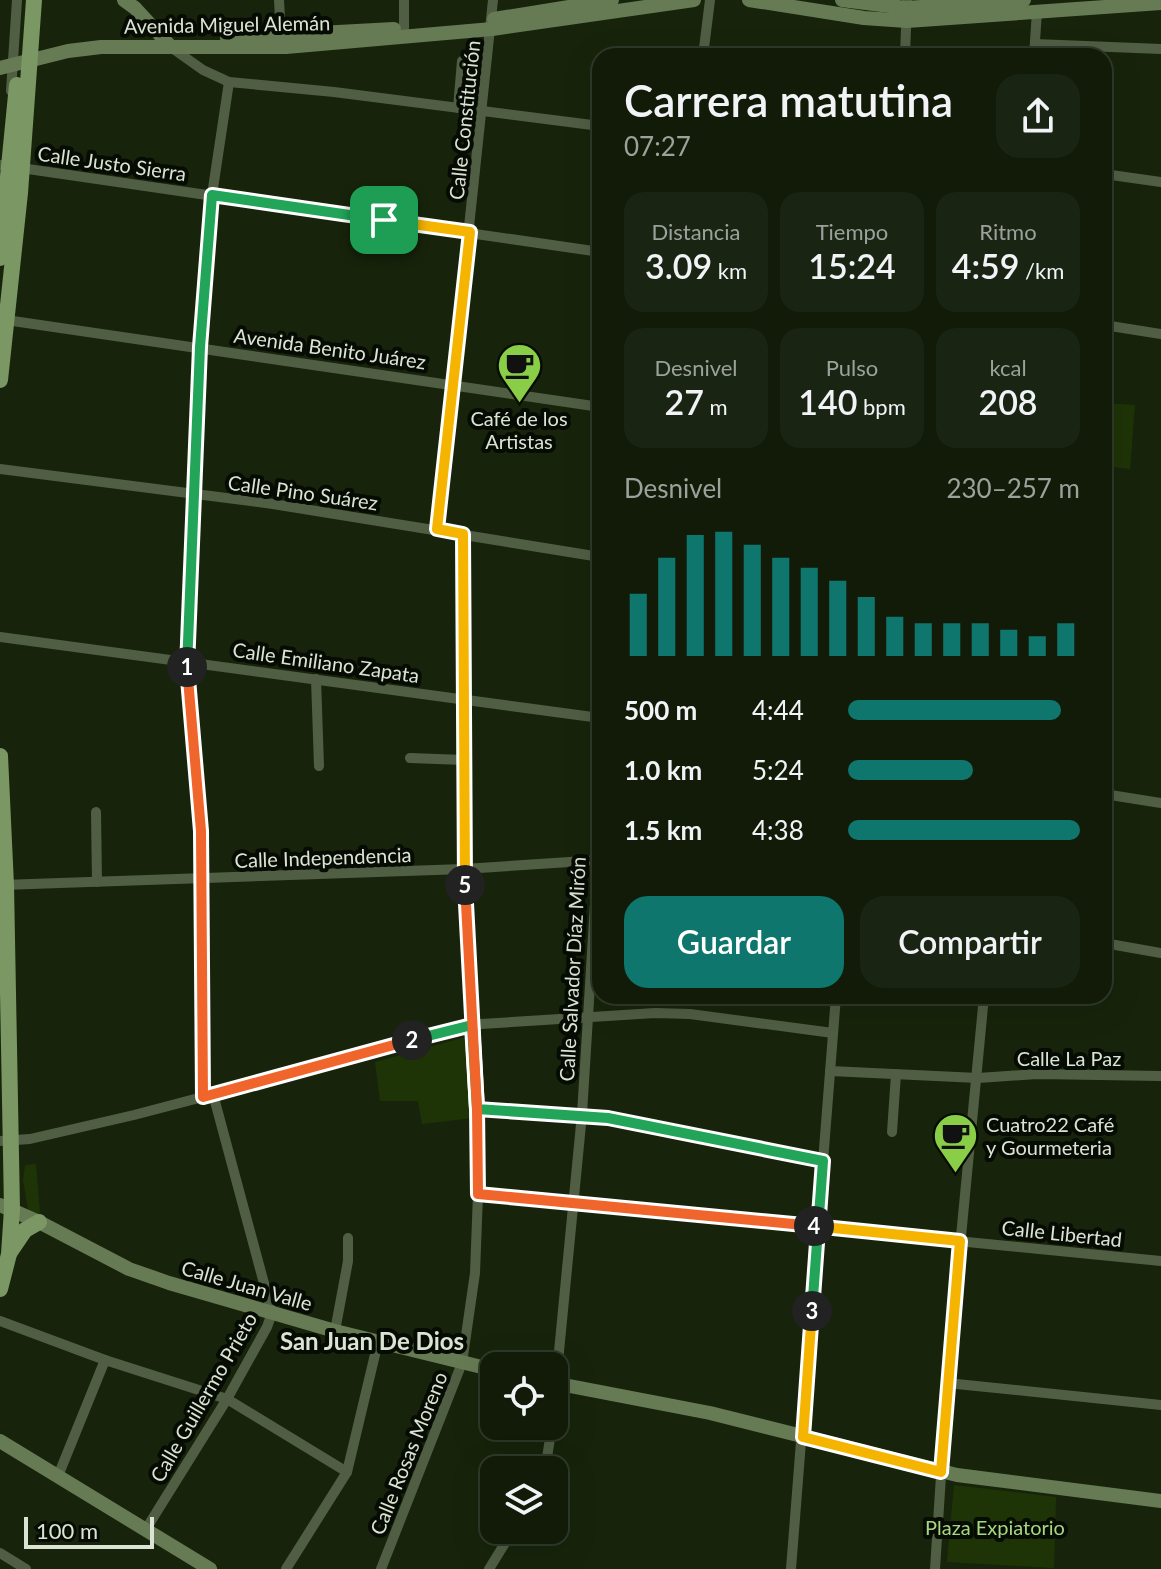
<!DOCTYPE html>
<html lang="es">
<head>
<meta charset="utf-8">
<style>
	:root { --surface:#111b08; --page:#1a2412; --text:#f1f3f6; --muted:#9ca19c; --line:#303929; --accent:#0f766e }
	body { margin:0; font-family:Lato,sans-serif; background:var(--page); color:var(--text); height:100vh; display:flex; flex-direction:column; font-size:30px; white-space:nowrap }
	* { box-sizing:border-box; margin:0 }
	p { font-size:26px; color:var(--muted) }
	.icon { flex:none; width:44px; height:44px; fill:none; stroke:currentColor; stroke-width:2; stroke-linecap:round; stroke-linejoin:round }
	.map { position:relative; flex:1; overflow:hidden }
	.drawer { position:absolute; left:592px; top:48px; width:520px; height:956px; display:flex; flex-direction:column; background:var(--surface); border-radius:24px; box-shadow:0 8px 32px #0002,0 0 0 2px var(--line) }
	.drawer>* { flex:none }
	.tools { position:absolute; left:480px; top:1352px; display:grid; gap:16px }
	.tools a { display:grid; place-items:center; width:88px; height:88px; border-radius:16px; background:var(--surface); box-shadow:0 8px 32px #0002,0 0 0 2px var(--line); font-size:40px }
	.scale { position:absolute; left:24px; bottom:20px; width:130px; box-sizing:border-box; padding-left:8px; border:4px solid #dbe4d4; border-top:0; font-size:22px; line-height:28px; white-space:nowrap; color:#dbe4d4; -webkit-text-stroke:6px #060b03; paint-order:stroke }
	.pin { position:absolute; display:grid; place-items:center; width:68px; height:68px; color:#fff; margin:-34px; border-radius:16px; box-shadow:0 4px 12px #0006 }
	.km { position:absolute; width:40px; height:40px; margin:-20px; border-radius:50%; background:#222; color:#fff; font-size:22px; line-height:40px; text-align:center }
	.round { display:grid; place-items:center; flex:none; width:84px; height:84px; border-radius:24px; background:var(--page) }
	.head { display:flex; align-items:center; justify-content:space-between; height:136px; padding:0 32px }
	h1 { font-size:44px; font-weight:600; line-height:60px }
	.stats { display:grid; grid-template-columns:repeat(3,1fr); gap:12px; height:136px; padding:8px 32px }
	.stats div { display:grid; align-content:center; border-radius:20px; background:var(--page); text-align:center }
	.stats b { font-size:34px; font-weight:600 }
	.stats small { font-size:22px; font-weight:400 }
	.stats p { font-size:22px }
	.chart { height:224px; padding:16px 32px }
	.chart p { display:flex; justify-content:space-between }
	.chart svg { width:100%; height:144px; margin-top:8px; stroke:var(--accent); stroke-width:6 }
	.action { display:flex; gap:16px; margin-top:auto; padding:16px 32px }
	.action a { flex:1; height:92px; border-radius:24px; background:var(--accent); color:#fff; font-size:32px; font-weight:600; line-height:92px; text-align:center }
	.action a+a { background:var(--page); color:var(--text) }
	ul { padding:0 32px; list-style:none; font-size:26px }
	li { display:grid; grid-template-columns:128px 96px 1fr; align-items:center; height:60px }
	li i { height:20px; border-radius:10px; background:var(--accent) }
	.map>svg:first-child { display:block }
	.green { fill:#1e3407 }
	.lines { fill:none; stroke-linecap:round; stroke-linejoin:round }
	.street { stroke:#505f44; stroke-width:10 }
	.secondary { stroke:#667b54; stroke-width:14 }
	.primary { stroke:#7b9764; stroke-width:16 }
	.split-1-casing { stroke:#fff; stroke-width:16 }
	.split-2-casing { stroke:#fff; stroke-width:16 }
	.split-3-casing { stroke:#fff; stroke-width:16 }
	.split-4-casing { stroke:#fff; stroke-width:16 }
	.split-5-casing { stroke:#fff; stroke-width:16 }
	.split-6-casing { stroke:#fff; stroke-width:16 }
	.split-1 { stroke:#22a559; stroke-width:10 }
	.split-2 { stroke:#f0652b; stroke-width:10 }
	.split-3 { stroke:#22a559; stroke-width:10 }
	.split-4 { stroke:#f5b400; stroke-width:10 }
	.split-5 { stroke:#f0652b; stroke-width:10 }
	.split-6 { stroke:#f5b400; stroke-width:10 }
	.labels { text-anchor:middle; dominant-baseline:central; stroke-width:8; stroke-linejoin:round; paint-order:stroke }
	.street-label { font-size:20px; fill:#dbe4d4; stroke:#060b03 }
	.poi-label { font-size:20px; fill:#dbe4d4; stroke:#060b03 }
	.park-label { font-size:20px; fill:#a7d781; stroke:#060b03 }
	.quarter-label { font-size:24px; font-weight:bold; fill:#dbe4d4; stroke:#060b03 }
</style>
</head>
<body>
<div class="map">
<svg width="1161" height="1569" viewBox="0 0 1161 1569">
	<rect width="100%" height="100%" fill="#17240b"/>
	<g class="green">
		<polygon points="1104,403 1135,405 1130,469 1104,466"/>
		<polygon points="466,1037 473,1118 422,1124 418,1101 380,1101 375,1062"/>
		<polygon points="36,1164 40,1213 29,1215 23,1180 25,1165"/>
		<polygon points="954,1485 1056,1497 1054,1568 947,1562"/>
	</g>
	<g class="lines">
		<g class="street">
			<polyline points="279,0 281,36"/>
			<polyline points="404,0 404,28"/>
			<polyline points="1035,44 1161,49"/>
			<polyline points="172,48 203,70 229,82 334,92 600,126"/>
			<polyline points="703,56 710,0"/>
			<polyline points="905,56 907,0"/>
			<polyline points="1034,56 1037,11"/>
			<polyline points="11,91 17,0"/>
			<polyline points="458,108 462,61"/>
			<polyline points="0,165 600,252"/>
			<polyline points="1104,174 1161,182"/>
			<polyline points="6,320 600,407"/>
			<polyline points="1104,325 1161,334"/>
			<polyline points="0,469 273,504 600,557"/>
			<polyline points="437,529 493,0"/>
			<polyline points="0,637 600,718"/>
			<polyline points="316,679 319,766"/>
			<polyline points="410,758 464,760"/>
			<polyline points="1104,794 1161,803"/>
			<polyline points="96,812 97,882"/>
			<polyline points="2,885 464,869 600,860"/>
			<polyline points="1104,943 1161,953"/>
			<polyline points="830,1071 978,1078 1037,1074 1161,1076"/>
			<polyline points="203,1097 201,831 186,661 200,347 212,195 229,82"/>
			<polyline points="477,1109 608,1118 823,1161"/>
			<polyline points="892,1132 896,1074"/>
			<polyline points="0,1141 30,1139 134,1115 481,1024 655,1013 690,1014 833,1033"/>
			<polyline points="478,1194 1161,1261"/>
			<polyline points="0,1321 105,1360 227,1399 347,1472"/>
			<polyline points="335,1331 348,1261 348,1238"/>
			<polyline points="947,1383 1161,1405"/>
			<polyline points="554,1403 582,1114 600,823"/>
			<polyline points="545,1470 552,1426"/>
			<polyline points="58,1476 105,1360"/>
			<polyline points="146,1529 227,1399 267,1327 272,1313 213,1094"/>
			<polyline points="0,1553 26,1569"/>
			<polyline points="286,1569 347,1472 378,1342"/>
			<polyline points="381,1569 462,1363 475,1273 478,1194 477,1109 464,869 463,534"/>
			<polyline points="489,1569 513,1530"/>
			<polyline points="791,1569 836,996"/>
			<polyline points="935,1569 947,1383 984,996"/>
		</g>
		<g class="secondary">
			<polyline points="124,0 135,8 171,47"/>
			<polyline points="749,0 864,18 907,21 1161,3"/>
			<polyline points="842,0 906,8 1024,0"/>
			<polyline points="494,19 612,0"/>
			<polyline points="227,38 394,29"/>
			<polyline points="0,68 68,51 101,47 286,47 492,29 694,0"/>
			<polyline points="0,1205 39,1222 129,1269 169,1283 335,1331 494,1370"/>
			<polyline points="554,1383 710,1413 957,1475 1161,1501"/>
			<polyline points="0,1441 210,1569"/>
		</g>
		<g class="primary">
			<polyline points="0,258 17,85"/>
			<polyline points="0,380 20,193 34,0"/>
			<polyline points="0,756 6,885 12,1209 9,1254 0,1289"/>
			<polyline points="10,1252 25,1230 39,1222"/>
		</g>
	</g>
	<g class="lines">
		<defs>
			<polyline id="split-1" points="187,667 200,347 212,195 384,220"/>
			<polyline id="split-2" points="187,667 201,831 203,1097 412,1040"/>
			<polyline id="split-3" points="412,1040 472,1025 477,1109 608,1118 823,1161 812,1311"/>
			<polyline id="split-4" points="812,1311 803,1437 941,1472 960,1241 814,1226"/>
			<polyline id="split-5" points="465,885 477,1109 478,1194 814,1226"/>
			<polyline id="split-6" points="384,220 470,232 437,529 463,534 465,885"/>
		</defs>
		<use href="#split-1" class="split-1-casing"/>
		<use href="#split-2" class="split-2-casing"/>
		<use href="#split-3" class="split-3-casing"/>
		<use href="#split-4" class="split-4-casing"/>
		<use href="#split-5" class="split-5-casing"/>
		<use href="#split-6" class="split-6-casing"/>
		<use href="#split-1" class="split-1"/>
		<use href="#split-2" class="split-2"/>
		<use href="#split-3" class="split-3"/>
		<use href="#split-4" class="split-4"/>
		<use href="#split-5" class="split-5"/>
		<use href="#split-6" class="split-6"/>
	</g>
	<defs>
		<symbol id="cafe-pin" viewBox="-11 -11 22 30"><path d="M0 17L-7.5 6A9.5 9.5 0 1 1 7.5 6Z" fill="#8ace47" stroke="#060b03"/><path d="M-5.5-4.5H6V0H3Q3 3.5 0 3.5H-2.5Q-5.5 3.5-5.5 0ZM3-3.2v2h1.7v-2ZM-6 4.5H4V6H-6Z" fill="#111"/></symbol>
	</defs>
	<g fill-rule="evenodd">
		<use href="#cafe-pin" x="494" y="340" width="51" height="69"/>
		<use href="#cafe-pin" x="930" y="1110" width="51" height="69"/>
	</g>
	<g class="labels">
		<g class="street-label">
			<text transform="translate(227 24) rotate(-1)">Avenida Miguel Alemán</text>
			<text transform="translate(464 120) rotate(-84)">Calle Constitución</text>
			<text transform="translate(112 163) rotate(8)">Calle Justo Sierra</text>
			<text transform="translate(330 348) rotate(8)">Avenida Benito Juárez</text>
			<text transform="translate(303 492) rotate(8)">Calle Pino Suárez</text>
			<text transform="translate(326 662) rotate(8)">Calle Emiliano Zapata</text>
			<text transform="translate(323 857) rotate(-2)">Calle Independencia</text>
			<text transform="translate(572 969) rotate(-87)">Calle Salvador Díaz Mirón</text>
			<text x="1069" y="1058">Calle La Paz</text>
			<text transform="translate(1062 1233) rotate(6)">Calle Libertad</text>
			<text transform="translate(247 1285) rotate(16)">Calle Juan Valle</text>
			<text transform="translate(203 1397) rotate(-60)">Calle Guillermo Prieto</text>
			<text transform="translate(408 1453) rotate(-68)">Calle Rosas Moreno</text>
		</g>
		<g class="poi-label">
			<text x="519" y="418">Café de los<tspan x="519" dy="23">Artistas</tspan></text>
			<text x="986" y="1124" text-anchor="start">Cuatro22 Café<tspan x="986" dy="23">y Gourmeteria</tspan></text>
		</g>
		<g class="park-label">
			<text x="995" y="1527">Plaza Expiatorio</text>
		</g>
		<g class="quarter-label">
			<text x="372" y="1340">San Juan De Dios</text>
		</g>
	</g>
</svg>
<div class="tools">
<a><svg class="icon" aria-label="locate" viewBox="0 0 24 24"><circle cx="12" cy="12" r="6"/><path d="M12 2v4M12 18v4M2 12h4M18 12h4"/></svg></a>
<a><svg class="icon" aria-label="layers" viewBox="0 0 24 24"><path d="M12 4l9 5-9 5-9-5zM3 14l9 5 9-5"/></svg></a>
</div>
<div class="scale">100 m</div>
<div class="pin" style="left:384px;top:220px;background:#1e9e55"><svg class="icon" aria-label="arrive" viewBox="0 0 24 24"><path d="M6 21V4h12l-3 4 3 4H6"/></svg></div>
<b class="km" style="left:187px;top:667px">1</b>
<b class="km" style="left:412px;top:1040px">2</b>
<b class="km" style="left:812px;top:1311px">3</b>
<b class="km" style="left:814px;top:1226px">4</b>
<b class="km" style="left:465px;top:885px">5</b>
<section class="drawer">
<div class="head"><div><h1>Carrera matutina</h1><p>07:27</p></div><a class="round"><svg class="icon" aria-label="share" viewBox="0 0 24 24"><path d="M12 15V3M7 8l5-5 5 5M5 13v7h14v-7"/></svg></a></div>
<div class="stats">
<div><p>Distancia</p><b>3.09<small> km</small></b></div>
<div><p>Tiempo</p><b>15:24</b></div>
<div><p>Ritmo</p><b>4:59<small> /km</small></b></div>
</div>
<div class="stats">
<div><p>Desnivel</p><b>27<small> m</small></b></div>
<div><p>Pulso</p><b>140<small> bpm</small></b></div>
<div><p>kcal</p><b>208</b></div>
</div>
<div class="chart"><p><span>Desnivel</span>230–257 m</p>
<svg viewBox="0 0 160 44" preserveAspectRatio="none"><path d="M5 44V25M15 44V14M25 44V7M35 44V6M45 44V10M55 44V14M65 44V17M75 44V21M85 44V26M95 44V32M105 44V34M115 44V34M125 44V34M135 44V36M145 44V38M155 44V34"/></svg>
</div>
<ul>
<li><b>500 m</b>4:44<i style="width:92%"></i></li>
<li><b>1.0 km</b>5:24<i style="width:54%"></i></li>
<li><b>1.5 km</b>4:38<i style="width:100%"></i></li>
</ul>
<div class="action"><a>Guardar</a><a>Compartir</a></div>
</section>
</div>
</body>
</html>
